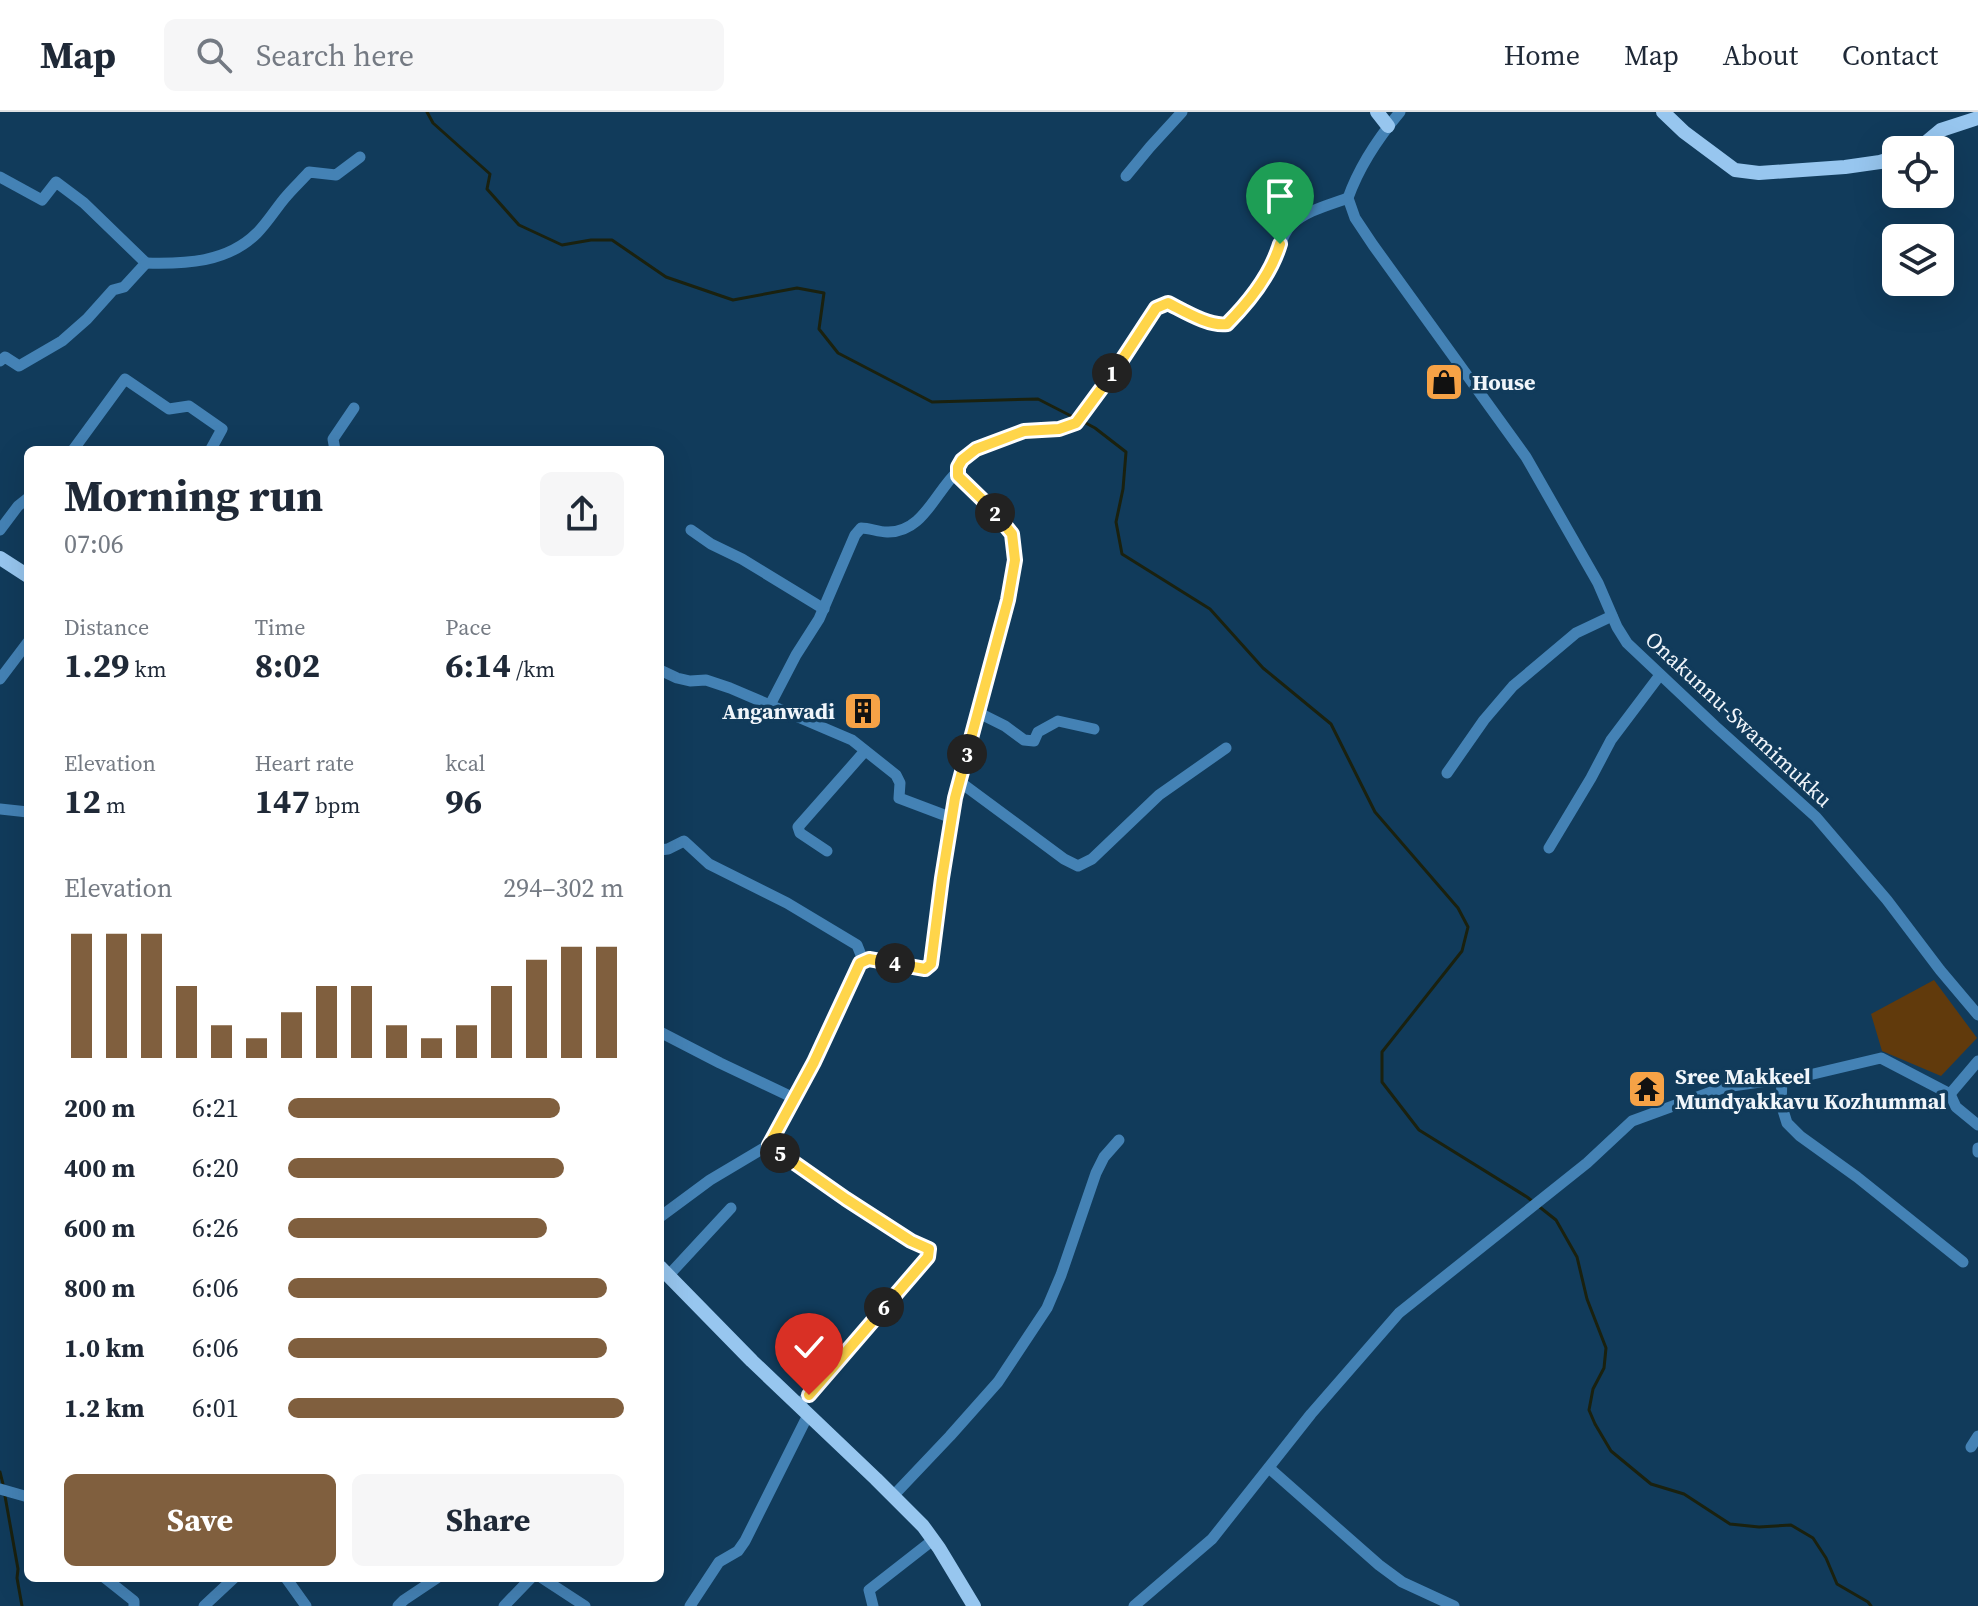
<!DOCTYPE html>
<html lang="en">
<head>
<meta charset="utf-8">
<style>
	:root { --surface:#fff; --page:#f6f6f7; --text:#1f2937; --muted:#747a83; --line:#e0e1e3; --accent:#805f3e }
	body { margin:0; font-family:"Source Serif 4",serif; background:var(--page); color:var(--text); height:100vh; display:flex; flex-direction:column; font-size:30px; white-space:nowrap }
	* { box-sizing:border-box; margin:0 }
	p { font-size:26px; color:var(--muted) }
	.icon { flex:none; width:44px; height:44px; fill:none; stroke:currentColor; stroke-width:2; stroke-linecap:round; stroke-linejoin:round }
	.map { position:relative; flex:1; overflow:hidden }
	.panel { position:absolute; left:24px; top:334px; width:640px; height:1136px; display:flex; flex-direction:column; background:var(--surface); border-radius:12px; box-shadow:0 8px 32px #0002 }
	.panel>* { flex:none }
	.fabs { position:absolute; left:1882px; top:24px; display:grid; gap:16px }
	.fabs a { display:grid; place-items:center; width:72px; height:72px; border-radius:12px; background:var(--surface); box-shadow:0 8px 32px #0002; font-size:40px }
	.pin { position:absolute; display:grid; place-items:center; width:68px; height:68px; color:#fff; margin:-82px -34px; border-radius:50% 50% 50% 0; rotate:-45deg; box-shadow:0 0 8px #0007 }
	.pin .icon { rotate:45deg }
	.km { position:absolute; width:40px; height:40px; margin:-20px; border-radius:50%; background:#222; color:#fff; font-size:22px; line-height:40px; text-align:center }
	.round { display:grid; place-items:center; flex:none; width:84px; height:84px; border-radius:12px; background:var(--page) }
	.head { display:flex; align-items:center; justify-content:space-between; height:136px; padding:0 40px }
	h1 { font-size:44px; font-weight:700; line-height:60px }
	.metrics { display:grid; grid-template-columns:repeat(3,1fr); gap:12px; height:136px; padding:8px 40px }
	.metrics div { display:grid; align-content:center }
	.metrics b { font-size:34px; font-weight:700 }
	.metrics small { font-size:22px; font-weight:400 }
	.metrics p { font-size:22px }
	.chart { height:224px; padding:16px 40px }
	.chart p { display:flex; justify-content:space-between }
	.chart svg { width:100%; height:144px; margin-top:8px; stroke:var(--accent); stroke-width:6 }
	.primary-button { display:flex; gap:16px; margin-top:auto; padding:16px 40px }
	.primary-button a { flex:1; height:92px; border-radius:12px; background:var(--accent); color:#fff; font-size:32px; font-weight:700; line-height:92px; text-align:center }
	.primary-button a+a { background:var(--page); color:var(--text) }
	ul { padding:0 40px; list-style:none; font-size:26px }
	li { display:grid; grid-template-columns:128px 96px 1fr; align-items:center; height:60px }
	li i { height:20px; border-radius:10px; background:var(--accent) }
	header { display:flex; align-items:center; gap:48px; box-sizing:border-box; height:112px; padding:0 40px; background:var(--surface); border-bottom:2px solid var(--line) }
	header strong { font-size:38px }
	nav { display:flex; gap:44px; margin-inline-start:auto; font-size:28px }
	.search { width:560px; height:72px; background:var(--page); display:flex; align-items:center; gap:20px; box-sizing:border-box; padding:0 28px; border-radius:12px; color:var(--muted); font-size:30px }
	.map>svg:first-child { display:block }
	.green { fill:#613a0c }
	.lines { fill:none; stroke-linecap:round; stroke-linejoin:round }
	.stream { stroke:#1a210f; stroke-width:3 }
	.minor { stroke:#4482b5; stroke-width:11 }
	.major { stroke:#97c6ef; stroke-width:14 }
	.route-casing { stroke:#fff; stroke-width:16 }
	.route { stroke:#ffd54a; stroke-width:10 }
	.labels { text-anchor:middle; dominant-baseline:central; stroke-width:7; stroke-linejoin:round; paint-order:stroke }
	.poi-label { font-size:22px; font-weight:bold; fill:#f0f5fa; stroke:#113b5b; text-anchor:start }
	.street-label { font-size:22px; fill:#f0f5fa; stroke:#113b5b }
</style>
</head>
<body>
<header>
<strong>Map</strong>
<div class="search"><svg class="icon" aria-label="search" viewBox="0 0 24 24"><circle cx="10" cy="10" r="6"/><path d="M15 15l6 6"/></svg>Search here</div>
<nav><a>Home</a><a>Map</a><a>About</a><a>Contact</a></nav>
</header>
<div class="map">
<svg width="1978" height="1494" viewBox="0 0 1978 1494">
	<rect width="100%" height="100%" fill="#113b5b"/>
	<polygon class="green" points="1934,868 1977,926 1941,964 1882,939 1871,902"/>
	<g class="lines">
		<g class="stream">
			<polyline points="427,0 433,11 490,62 487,77 519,113 562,133 591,128 612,128 666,165 733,188 797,176 824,181 819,217 838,241 932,290 1038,287 1075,306"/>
			<polyline points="1082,309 1095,316 1126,340 1123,377 1116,410 1122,442 1210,497 1263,556 1331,612 1375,700 1458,796 1468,815 1462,839 1382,940 1382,970 1419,1018 1527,1085 1556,1108 1577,1145 1587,1187 1606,1236 1604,1256 1593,1277 1589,1298 1595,1312 1611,1339 1651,1372 1684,1382 1730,1412 1759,1415 1791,1413 1813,1426 1826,1446 1837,1472 1868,1490 1871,1494"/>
			<polyline points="0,1360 3,1372"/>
			<polyline points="5,1384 18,1457 17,1466 22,1494"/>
		</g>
		<g class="minor">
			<path d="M1400 0C1379 25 1359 55 1348 86L1355 106 1373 133 1526 345 1598 471 1617 515 1627 531 1715 614 1816 705 1887 788 1940 858 1978 903"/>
			<polyline points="1126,64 1150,35 1182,0"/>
			<polyline points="0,65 42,88 56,70 84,91 146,151 124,175 113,178 87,207 62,229 19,254 5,245 0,249"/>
			<path d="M146 151C185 152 227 151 257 121 267 111 275 98 284 87 292 77 301 69 309 60L336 63 360 45"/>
			<polyline points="73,338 125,267 169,297 189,294 222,317 211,337 213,338"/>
			<polyline points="335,338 333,327 354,296"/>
			<polyline points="0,418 18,394 28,386"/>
			<polyline points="691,418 711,432 742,447 824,497"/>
			<polyline points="660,558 677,566 690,569 706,568 730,576 852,628 896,663 900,671 899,686 952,706"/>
			<polyline points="0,567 28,530"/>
			<path d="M770 593 796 543 819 507 855 423 861 416C870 416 878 420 887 420 923 421 935 380 958 359"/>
			<polyline points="977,600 1005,614 1024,628 1034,629 1038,620 1058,609 1094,617"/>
			<polyline points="1447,661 1484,608 1513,574 1576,521 1612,504"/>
			<polyline points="960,670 1064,747 1078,754 1092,747 1159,683 1226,636"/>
			<polyline points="0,697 28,700"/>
			<polyline points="1549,736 1591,666 1611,628 1660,563"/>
			<polyline points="660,738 668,737 684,729 709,752 787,791 857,833 863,848"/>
			<polyline points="827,739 800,721 798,715 865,639"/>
			<polyline points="660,920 720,951 796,987"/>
			<polyline points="1782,967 1781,992 1787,1011 1800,1024 1857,1065 1963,1150"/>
			<polyline points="1950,982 1956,995 1978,1013"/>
			<polyline points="769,1033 846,1087 911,1129 929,1137 928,1145 799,1293"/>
			<polyline points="1978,1036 1978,1040"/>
			<path d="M660 1105 710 1068 769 1033 814 950 860 851 869 847 925 857 931 852 942 766 955 686 1008 488 1015 448 1012 422 991 396 966 374 958 364V355L962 348 976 337 1024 319 1059 317 1076 311 1118 254 1156 196 1168 191C1184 199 1210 215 1227 212 1245 194 1265 170 1275 147 1280 135 1282 122 1291 113 1305 99 1329 93 1348 86"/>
			<polyline points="668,1164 731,1096"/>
			<polyline points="1971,1335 1978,1324"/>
			<polyline points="1269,1356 1379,1453 1402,1470 1454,1494"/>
			<polyline points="0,1377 28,1385"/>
			<polyline points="894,1383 950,1324 998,1270 1047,1196 1061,1163 1096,1061 1104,1045 1119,1028"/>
			<polyline points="105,1466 134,1489 134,1494"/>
			<polyline points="286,1466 306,1494"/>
			<polyline points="542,1466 585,1494"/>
			<polyline points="204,1494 234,1466"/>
			<polyline points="398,1494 404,1488 437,1466"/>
			<polyline points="504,1494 531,1466"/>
			<polyline points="690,1494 719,1450 738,1439 745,1429 808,1303"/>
			<polyline points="873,1494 869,1478 933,1428"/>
			<polyline points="1134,1494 1212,1427 1311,1302 1399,1201 1587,1051 1632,1009 1725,975 1809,963 1881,946 1950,982 1978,949"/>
		</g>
		<g class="major">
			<polyline points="1377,0 1388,14"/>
			<polyline points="1663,0 1684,20 1735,58 1759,61 1845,55 1880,50 1896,45"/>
			<polyline points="1917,38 1941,18 1978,6"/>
			<polyline points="0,446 28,464"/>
			<polyline points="660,1155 752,1249 876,1367 923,1414 939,1436 974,1494"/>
		</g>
	</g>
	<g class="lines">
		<defs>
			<path id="route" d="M809 1283 928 1145 929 1137 911 1129 846 1087 769 1033 814 950 860 851 869 847 925 857 931 852 942 766 955 686 1008 488 1015 448 1012 422 991 396 958 364V355L962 348 976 337 1024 319 1059 317 1076 311 1118 254 1156 196 1168 191C1184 199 1210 215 1227 212 1249 190 1271 162 1280 132"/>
		</defs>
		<use href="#route" class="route-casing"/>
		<use href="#route" class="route"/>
	</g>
	<defs>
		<symbol id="shop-square" viewBox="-11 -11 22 22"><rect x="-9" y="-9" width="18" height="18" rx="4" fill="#f6a246" stroke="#113b5b"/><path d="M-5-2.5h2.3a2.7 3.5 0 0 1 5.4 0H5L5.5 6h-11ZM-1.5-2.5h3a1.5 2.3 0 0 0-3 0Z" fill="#111"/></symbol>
		<symbol id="building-square" viewBox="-11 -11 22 22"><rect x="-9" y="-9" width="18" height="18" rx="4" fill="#f6a246" stroke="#113b5b"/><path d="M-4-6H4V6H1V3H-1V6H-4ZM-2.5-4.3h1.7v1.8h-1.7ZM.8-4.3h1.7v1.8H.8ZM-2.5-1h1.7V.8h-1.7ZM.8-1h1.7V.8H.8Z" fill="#111"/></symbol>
		<symbol id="temple-square" viewBox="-11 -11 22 22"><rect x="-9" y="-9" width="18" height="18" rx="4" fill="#f6a246" stroke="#113b5b"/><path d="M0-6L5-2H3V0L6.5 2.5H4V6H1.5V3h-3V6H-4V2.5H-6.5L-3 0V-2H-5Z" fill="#111"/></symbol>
	</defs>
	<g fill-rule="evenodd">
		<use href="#shop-square" x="1422" y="248" width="44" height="44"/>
		<use href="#building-square" x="841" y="577" width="44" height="44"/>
		<use href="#temple-square" x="1625" y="955" width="44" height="44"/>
	</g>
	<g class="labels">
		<g class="poi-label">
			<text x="1472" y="270">House</text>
			<text x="835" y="599" text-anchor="end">Anganwadi</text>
			<text x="1675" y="964">Sree Makkeel<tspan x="1675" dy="25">Mundyakkavu Kozhummal</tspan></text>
		</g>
		<g class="street-label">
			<text transform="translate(1739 607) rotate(43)">Onakunnu-Swamimukku</text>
		</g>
	</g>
</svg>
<div class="fabs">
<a><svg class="icon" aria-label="locate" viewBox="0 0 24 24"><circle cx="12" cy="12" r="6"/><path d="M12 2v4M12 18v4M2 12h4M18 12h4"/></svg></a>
<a><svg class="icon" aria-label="layers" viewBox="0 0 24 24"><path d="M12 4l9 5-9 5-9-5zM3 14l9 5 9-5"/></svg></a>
</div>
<div class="pin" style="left:1280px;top:132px;background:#1e9e55"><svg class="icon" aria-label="arrive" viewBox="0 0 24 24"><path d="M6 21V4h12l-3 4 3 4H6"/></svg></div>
<div class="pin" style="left:809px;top:1283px;background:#d93025"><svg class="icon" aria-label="check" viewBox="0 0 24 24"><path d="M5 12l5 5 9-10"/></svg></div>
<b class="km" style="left:1112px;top:261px">1</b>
<b class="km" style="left:995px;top:401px">2</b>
<b class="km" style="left:967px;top:642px">3</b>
<b class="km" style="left:895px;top:851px">4</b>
<b class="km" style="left:780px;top:1041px">5</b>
<b class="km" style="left:884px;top:1195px">6</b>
<section class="panel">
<div class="head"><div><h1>Morning run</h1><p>07:06</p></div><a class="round"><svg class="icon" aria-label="share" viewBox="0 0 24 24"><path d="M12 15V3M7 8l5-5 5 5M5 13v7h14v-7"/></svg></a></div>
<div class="metrics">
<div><p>Distance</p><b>1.29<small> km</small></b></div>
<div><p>Time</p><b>8:02</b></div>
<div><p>Pace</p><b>6:14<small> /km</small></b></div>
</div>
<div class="metrics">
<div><p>Elevation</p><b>12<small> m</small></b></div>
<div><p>Heart rate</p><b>147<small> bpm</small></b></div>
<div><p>kcal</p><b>96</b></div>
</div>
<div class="chart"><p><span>Elevation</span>294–302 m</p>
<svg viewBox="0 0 160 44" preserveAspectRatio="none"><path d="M5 44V6M15 44V6M25 44V6M35 44V22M45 44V34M55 44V38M65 44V30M75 44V22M85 44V22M95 44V34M105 44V38M115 44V34M125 44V22M135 44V14M145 44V10M155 44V10"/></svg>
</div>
<ul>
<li><b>200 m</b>6:21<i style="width:81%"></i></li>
<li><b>400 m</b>6:20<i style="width:82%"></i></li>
<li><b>600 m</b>6:26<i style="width:77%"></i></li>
<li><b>800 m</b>6:06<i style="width:95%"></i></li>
<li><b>1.0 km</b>6:06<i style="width:95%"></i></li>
<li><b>1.2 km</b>6:01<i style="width:100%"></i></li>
</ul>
<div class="primary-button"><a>Save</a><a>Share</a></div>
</section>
</div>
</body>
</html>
